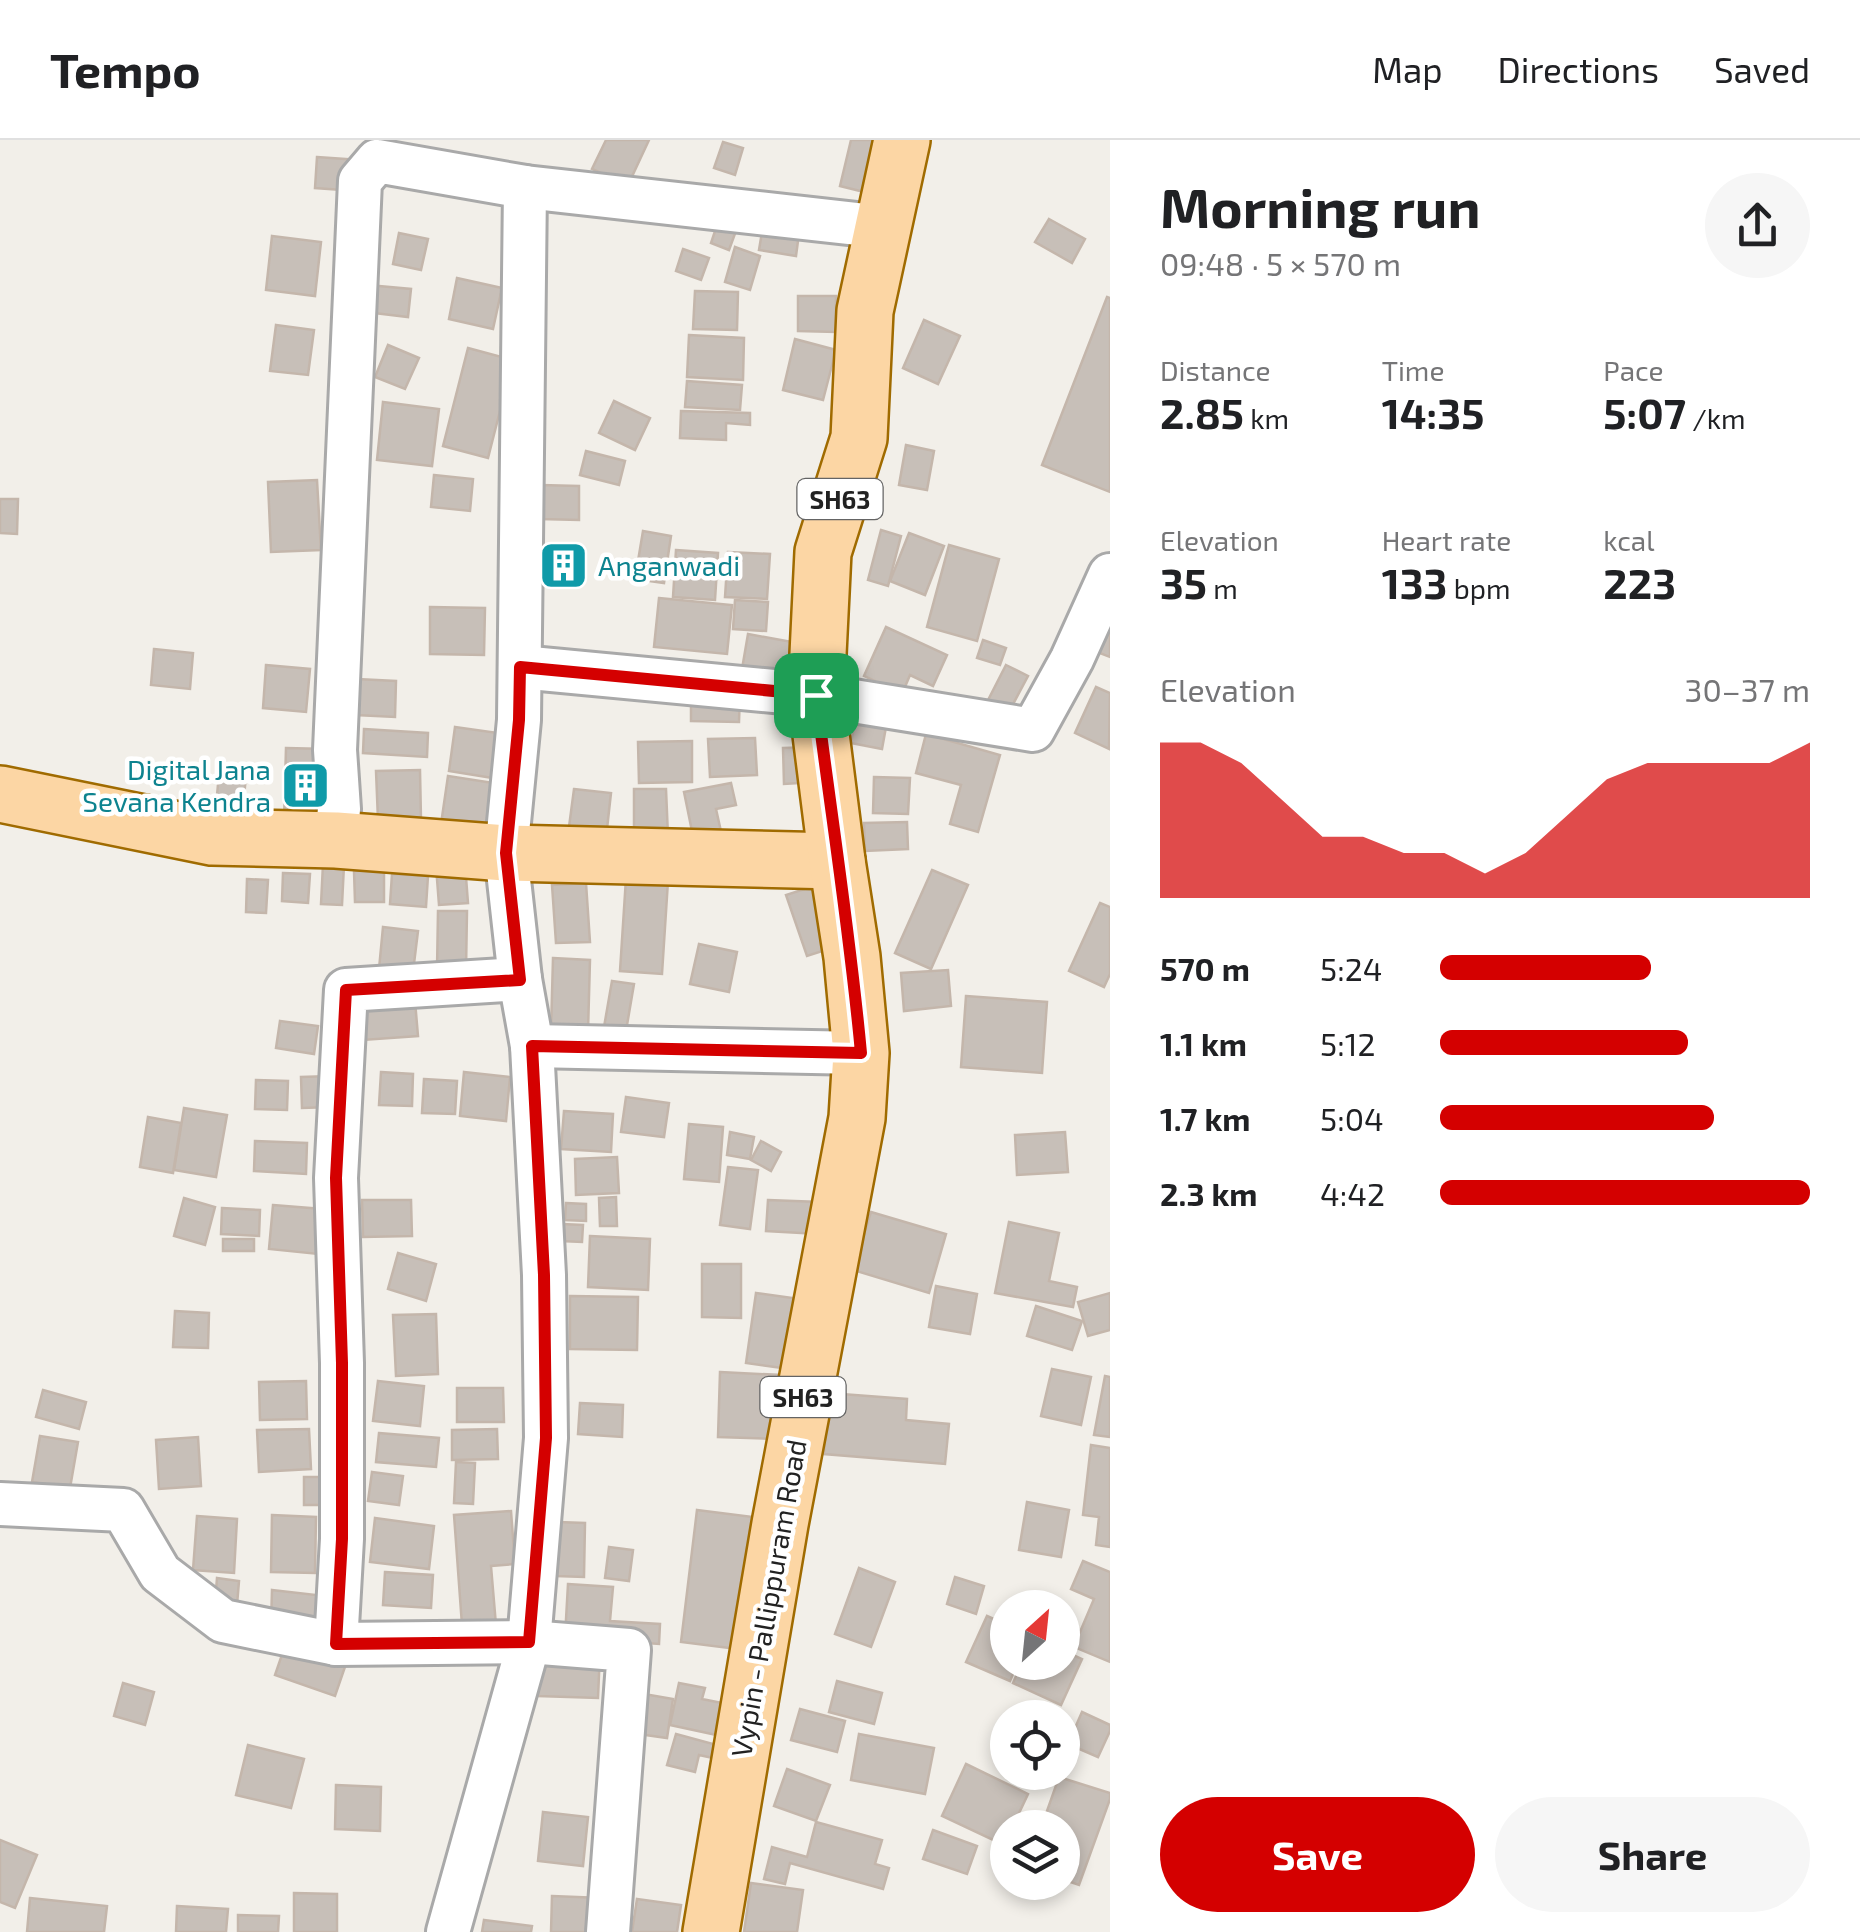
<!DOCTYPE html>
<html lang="en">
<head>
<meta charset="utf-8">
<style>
	:root { --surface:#fff; --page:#f6f6f6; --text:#202124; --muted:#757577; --line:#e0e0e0; --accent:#d40000 }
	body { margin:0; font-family:"Exo 2",sans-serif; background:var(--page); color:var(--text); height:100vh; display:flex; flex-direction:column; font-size:38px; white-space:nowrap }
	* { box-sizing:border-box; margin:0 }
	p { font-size:32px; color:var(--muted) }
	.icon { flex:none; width:55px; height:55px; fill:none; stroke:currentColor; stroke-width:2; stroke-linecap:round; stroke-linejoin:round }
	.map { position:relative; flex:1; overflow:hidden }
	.side { display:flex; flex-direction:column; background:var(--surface); width:750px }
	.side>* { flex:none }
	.needle { width:65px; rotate:27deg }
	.tools { position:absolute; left:990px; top:1450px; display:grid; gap:20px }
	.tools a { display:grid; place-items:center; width:90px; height:90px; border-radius:50%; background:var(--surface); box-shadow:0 5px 15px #0003; font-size:50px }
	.pin { position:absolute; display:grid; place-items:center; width:85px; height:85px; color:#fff; margin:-42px; border-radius:20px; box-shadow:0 5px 15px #0006 }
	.round { display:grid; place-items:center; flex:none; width:105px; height:105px; border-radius:52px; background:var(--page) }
	.summary { display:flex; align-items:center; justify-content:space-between; height:170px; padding:0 50px }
	h1 { font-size:55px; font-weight:700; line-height:75px }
	.metrics { display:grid; grid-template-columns:repeat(3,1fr); gap:15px; height:170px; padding:10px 50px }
	.metrics div { display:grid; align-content:center }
	.metrics b { font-size:42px; font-weight:700 }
	.metrics small { font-size:28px; font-weight:400 }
	.metrics p { font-size:28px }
	.chart { height:280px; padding:20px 50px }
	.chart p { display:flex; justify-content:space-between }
	.chart svg { width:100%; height:180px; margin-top:10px; fill:var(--accent); opacity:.7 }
	.button { display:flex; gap:20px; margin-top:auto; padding:20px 50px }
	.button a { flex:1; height:115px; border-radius:60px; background:var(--accent); color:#fff; font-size:40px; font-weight:700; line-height:115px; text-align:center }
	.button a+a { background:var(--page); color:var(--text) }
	ul { padding:0 50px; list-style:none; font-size:32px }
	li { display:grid; grid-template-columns:160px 120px 1fr; align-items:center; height:75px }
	li i { height:25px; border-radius:12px; background:var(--accent) }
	header { display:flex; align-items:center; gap:60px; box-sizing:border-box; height:140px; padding:0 50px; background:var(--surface); border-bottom:2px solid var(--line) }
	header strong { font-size:48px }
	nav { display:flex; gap:55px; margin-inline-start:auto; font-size:35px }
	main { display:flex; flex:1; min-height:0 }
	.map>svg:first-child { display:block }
	.building { fill:#c7bfb8; stroke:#c4b6ab; stroke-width:2.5 }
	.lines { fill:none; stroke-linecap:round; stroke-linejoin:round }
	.minor-casing { stroke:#a9a9a9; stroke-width:48 }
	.major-casing { stroke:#a06b00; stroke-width:60 }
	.minor { stroke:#fff; stroke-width:42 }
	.major { stroke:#fcd6a4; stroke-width:55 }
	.route-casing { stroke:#fff; stroke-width:20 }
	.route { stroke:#d40000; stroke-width:12 }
	.labels { text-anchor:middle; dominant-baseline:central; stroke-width:9; stroke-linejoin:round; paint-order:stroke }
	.shield { fill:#fff; stroke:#646464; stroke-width:2.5 }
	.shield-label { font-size:25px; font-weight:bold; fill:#222 }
	.culture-label { font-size:28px; fill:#0d838f; stroke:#fff; text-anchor:start }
	.street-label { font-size:28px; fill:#222; stroke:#fff }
</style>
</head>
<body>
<header>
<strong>Tempo</strong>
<nav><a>Map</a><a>Directions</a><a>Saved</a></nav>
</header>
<main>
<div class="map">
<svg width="1110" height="1792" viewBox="0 0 1110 1792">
	<rect width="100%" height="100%" fill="#f2efe9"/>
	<g class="building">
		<polygon points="606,0 649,0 628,45 592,29"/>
		<polygon points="851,0 880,0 868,53 840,46"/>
		<polygon points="723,2 743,8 735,35 714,28"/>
		<polygon points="317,17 359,20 356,51 315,48"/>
		<polygon points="1049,79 1085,99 1072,123 1035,102"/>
		<polygon points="764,80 800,86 796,116 759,110"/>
		<polygon points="718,82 737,88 729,110 711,103"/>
		<polygon points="399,93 428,99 421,130 393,124"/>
		<polygon points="272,96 321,102 315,156 266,150"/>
		<polygon points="735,107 760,116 750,150 725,142"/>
		<polygon points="683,109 709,118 701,140 676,131"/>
		<polygon points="457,138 502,148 493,189 449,179"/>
		<polygon points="368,145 411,149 408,177 365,172"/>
		<polygon points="695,151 738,152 737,190 693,189"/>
		<polygon points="798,156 836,156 836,192 798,191"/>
		<polygon points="1107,157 1110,158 1110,352 1042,325"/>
		<polygon points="924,180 960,196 938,244 903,228"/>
		<polygon points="276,185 314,190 308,235 270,231"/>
		<polygon points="689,195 744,198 743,240 687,237"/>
		<polygon points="795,199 836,210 823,260 783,250"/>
		<polygon points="388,205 419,218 405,249 375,237"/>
		<polygon points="468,208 513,220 488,318 443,306"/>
		<polygon points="687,241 742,245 740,270 685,267"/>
		<polygon points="614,261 650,278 635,310 599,293"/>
		<polygon points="383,262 439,269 432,326 377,320"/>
		<polygon points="681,271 750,273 750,285 726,283 726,300 680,298"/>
		<polygon points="906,305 934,311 927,350 899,345"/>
		<polygon points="586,311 625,321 619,345 580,335"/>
		<polygon points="434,335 473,339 470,371 431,367"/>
		<polygon points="317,340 321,410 271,412 268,342"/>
		<polygon points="540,345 579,346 579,380 540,379"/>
		<polygon points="0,359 18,359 17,394 0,393"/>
		<polygon points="881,390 901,396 888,446 868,440"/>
		<polygon points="643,391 671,396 664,443 635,439"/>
		<polygon points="909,393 944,406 925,455 890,441"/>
		<polygon points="949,405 999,419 977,501 927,487"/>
		<polygon points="676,410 718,413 715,460 673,457"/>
		<polygon points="547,411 579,414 579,438 548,436"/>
		<polygon points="728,412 770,414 767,459 725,457"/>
		<polygon points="659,458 732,465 727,514 654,507"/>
		<polygon points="735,460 768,462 766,491 733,489"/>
		<polygon points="1110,463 1110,517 1092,510"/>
		<polygon points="430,467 485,468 484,515 430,514"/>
		<polygon points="886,487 947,515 933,546 910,535 902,554 864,536"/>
		<polygon points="748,494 792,502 785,542 741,535"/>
		<polygon points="983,500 1006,508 1000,525 977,518"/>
		<polygon points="154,509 193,513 190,549 151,545"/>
		<polygon points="266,525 310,529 306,572 263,568"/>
		<polygon points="1006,525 1028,536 1004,581 983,570"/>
		<polygon points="357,539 396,541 395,577 356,575"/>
		<polygon points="1096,547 1110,553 1109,609 1075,593"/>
		<polygon points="691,553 740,554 739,582 691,581"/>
		<polygon points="855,582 886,587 882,609 851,603"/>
		<polygon points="455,587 511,595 505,640 449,631"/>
		<polygon points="364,589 428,593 427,617 363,613"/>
		<polygon points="926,594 1000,615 978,692 950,684 961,645 916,633"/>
		<polygon points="755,598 757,635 710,637 708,599"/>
		<polygon points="692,601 692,642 639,643 638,602"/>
		<polygon points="815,607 816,642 784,644 783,608"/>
		<polygon points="286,608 327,609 326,682 284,681"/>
		<polygon points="420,630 421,679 378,680 376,631"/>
		<polygon points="219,633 246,635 242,681 215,678"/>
		<polygon points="448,636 500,644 492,699 440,691"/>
		<polygon points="874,637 910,638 908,674 873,673"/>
		<polygon points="731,643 736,665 716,669 722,696 694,701 684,652"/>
		<polygon points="574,649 611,653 605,707 567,702"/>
		<polygon points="634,649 666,649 668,696 634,697"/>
		<polygon points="907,682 908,709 865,711 864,683"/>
		<polygon points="323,724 344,725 342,765 321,764"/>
		<polygon points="465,724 468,763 439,765 436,726"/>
		<polygon points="384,730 384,762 355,762 354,731"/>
		<polygon points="932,730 968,745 931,829 895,813"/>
		<polygon points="283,733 310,734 308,763 282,761"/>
		<polygon points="392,734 428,736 426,767 390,764"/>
		<polygon points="626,738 668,741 662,834 620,831"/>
		<polygon points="247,739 268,740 266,773 246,772"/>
		<polygon points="586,743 590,802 556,803 552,745"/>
		<polygon points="817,745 838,806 807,816 786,755"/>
		<polygon points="1100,763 1110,767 1110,834 1104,847 1069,831"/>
		<polygon points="438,771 467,771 466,831 437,830"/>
		<polygon points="383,787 418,791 413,832 379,829"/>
		<polygon points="699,804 737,812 729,852 690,844"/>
		<polygon points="553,818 590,820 588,892 551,891"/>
		<polygon points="948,830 951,866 904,871 901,833"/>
		<polygon points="612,841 634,844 626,891 604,887"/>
		<polygon points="966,856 1047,862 1042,933 961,927"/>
		<polygon points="415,861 418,896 363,900 360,865"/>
		<polygon points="280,881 318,886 314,914 276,908"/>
		<polygon points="381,932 413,934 412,966 379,965"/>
		<polygon points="464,932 510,937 506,981 460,976"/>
		<polygon points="331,936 332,967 302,968 301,937"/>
		<polygon points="424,939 457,941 455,974 422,973"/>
		<polygon points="256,940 288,941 287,970 255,969"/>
		<polygon points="626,957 669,963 664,997 621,992"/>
		<polygon points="184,968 227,975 216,1037 174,1030"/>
		<polygon points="564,971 613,974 611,1012 561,1009"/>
		<polygon points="148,977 181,983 173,1033 140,1027"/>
		<polygon points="689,984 723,987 719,1042 684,1039"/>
		<polygon points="730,992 754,997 750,1019 727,1015"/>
		<polygon points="1065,992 1068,1032 1017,1035 1015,995"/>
		<polygon points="255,1001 307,1003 306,1034 254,1031"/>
		<polygon points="761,1001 781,1012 771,1031 751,1020"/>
		<polygon points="617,1017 619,1053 576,1055 575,1019"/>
		<polygon points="728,1027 758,1030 750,1089 720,1085"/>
		<polygon points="616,1057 617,1086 600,1086 599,1058"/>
		<polygon points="184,1058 215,1067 205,1105 174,1096"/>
		<polygon points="362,1060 411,1060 412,1096 363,1097"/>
		<polygon points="768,1060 820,1062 818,1094 766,1091"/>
		<polygon points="566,1063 586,1064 586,1081 565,1080"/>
		<polygon points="273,1065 322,1069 318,1114 269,1109"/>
		<polygon points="222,1068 260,1070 259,1096 221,1094"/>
		<polygon points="871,1072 946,1094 929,1153 853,1130"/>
		<polygon points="1009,1082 1059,1093 1049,1141 1077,1147 1073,1167 995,1153"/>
		<polygon points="562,1084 583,1085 582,1102 561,1101"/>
		<polygon points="590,1096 650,1099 648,1150 588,1147"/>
		<rect x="223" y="1099" width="31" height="12"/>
		<polygon points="398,1113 436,1124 426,1161 388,1149"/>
		<polygon points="702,1124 741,1124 741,1178 702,1177"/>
		<polygon points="936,1146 977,1154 970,1194 929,1187"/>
		<polygon points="756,1153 807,1160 797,1230 746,1223"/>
		<polygon points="1110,1153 1110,1190 1088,1196 1078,1162"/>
		<polygon points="570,1156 638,1157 637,1210 570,1209"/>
		<polygon points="1036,1166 1082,1181 1072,1210 1027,1196"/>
		<polygon points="175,1171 209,1173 208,1208 173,1207"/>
		<polygon points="436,1174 438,1234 396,1236 393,1175"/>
		<polygon points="1052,1229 1091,1237 1081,1285 1041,1276"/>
		<polygon points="720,1232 782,1235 781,1299 718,1297"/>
		<polygon points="1105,1236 1110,1237 1110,1297 1094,1295"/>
		<polygon points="306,1241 307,1279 260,1280 259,1242"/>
		<polygon points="378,1241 424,1246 420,1286 373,1281"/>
		<polygon points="457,1248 503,1248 504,1282 457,1282"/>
		<polygon points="43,1250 86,1262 79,1289 36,1277"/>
		<polygon points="828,1253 907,1259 906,1280 949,1284 945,1324 824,1314"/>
		<polygon points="580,1263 623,1265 622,1297 578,1294"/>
		<polygon points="309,1289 311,1329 259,1332 257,1290"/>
		<polygon points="497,1289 498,1319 452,1320 452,1290"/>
		<polygon points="379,1293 439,1298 436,1327 376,1322"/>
		<polygon points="40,1296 78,1302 70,1348 32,1342"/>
		<polygon points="198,1297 201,1346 159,1349 156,1300"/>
		<polygon points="1091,1305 1110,1308 1110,1407 1096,1405 1099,1377 1083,1375"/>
		<polygon points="456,1322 475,1323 473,1364 454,1363"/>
		<polygon points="372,1332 403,1336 399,1365 368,1361"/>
		<rect x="304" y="1337" width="27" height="28"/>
		<polygon points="1027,1362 1069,1370 1061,1417 1019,1410"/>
		<polygon points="697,1370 761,1378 746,1510 681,1502"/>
		<polygon points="511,1371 515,1424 491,1426 497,1497 463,1499 454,1375"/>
		<polygon points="272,1375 316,1377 315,1433 271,1432"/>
		<polygon points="197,1376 237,1379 234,1433 193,1430"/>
		<polygon points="375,1378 434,1386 429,1429 370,1422"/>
		<polygon points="558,1382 585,1383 584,1437 556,1436"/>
		<polygon points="609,1407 633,1410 629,1441 605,1438"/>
		<polygon points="1083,1421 1110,1432 1110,1522 1062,1502 1062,1484 1080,1492 1094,1459 1071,1449"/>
		<polygon points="859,1428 895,1442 871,1507 835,1494"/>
		<polygon points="385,1432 433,1435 431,1468 383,1465"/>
		<polygon points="955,1437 984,1446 976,1474 947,1464"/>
		<polygon points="217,1438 239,1441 237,1465 215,1463"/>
		<polygon points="568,1444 613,1447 610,1481 660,1484 659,1504 565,1497"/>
		<polygon points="272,1450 325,1456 321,1492 271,1485"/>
		<polygon points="987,1476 1008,1485 1008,1522 1018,1522 1010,1541 966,1522"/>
		<polygon points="287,1500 347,1521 335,1556 275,1535"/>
		<polygon points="540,1509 600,1512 598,1558 538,1556"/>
		<polygon points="1062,1510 1082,1519 1061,1565 1013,1543 1022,1522 1062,1522"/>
		<polygon points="837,1541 882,1553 874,1584 829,1572"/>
		<polygon points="123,1543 154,1552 145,1585 114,1576"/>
		<polygon points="679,1543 705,1548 702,1559 742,1567 735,1599 670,1585"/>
		<polygon points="644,1554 673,1559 667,1598 638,1594"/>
		<polygon points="800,1569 845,1581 837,1612 791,1600"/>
		<polygon points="1082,1572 1110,1585 1110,1591 1098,1617 1068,1604"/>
		<polygon points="676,1594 717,1605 713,1618 699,1615 695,1632 667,1625"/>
		<polygon points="859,1594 934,1608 925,1654 851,1640"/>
		<polygon points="248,1605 304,1619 291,1668 236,1655"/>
		<polygon points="966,1624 1028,1654 1012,1688 1008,1688 1008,1697 1004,1705 942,1676"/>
		<polygon points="787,1629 830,1645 816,1681 774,1666"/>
		<polygon points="1059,1637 1110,1653 1110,1659 1079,1745 1062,1739 1062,1688 1041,1688"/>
		<polygon points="336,1645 381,1647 380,1691 335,1689"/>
		<polygon points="543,1672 588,1677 583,1726 538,1721"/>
		<polygon points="816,1682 882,1700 875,1724 889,1728 883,1749 790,1723 785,1744 764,1739 772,1707 807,1717"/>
		<polygon points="933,1690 977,1706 967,1734 923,1719"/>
		<polygon points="0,1700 37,1715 15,1768 0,1762"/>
		<polygon points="751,1743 803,1750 797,1792 744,1792"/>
		<polygon points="294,1753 337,1754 337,1792 294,1792"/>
		<polygon points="552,1756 601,1758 600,1792 551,1792"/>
		<polygon points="30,1758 107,1766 104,1792 27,1792"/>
		<polygon points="637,1759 681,1765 677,1792 632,1792"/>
		<polygon points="177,1766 228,1769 226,1792 176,1792"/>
		<polygon points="238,1775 279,1776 278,1792 238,1792"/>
		<polygon points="484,1780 532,1786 531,1792 482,1792"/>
	</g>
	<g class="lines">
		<defs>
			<g id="minor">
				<polyline points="525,47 884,87"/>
				<polyline points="520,527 816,555 1033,590 1072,519 1110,435"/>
				<polyline points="336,700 339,669 335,610 360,41 377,21 525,47 519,580 506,713 520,839 532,906 544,1135 546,1298 529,1502 448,1792"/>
				<polyline points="520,839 346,850 336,1038 342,1223 342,1399 336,1504 529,1502 629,1510 608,1792"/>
				<polyline points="532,906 861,913"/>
				<polyline points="0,1364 123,1370 160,1433 223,1481 336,1504"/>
			</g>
			<g id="major">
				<polyline points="0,654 212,697 336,700 506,713 837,721"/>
				<polyline points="711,1792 780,1384 857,978 861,913 852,817 837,721 816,555 823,412 859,298 865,171 902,0"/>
			</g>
		</defs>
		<use href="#minor" class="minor-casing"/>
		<use href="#major" class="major-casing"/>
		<use href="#minor" class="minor"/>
		<use href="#major" class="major"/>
	</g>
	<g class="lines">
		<defs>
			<path id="route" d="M520 527 816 555C831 674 850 793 861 913L532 906 544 1135 546 1298 529 1502 336 1504 342 1399V1223L336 1038 346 850 520 840 506 713 519 580Z"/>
		</defs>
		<use href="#route" class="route-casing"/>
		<use href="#route" class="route"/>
	</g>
	<defs>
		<symbol id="building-square" viewBox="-11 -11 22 22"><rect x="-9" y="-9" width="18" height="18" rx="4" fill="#0f9aa8" stroke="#fff"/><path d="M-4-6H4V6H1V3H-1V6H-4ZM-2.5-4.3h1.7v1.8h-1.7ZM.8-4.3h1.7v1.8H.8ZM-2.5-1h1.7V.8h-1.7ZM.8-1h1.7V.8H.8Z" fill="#fff"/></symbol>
	</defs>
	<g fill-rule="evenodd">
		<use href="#building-square" x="536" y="398" width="55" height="55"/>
		<use href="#building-square" x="278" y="618" width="55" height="55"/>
	</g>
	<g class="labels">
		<g class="shield">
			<rect x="797.5" y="339" width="85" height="40" rx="8"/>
			<rect x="760.5" y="1237" width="85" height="40" rx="8"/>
		</g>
		<g class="shield-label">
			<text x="840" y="359">SH63</text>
			<text x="803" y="1257">SH63</text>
		</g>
		<g class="culture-label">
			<text x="598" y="425">Anganwadi</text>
			<text x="271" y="629" text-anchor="end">Digital Jana<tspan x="271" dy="32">Sevana Kendra</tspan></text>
		</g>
		<g class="street-label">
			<text transform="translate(768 1458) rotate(-80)">Vypin - Pallippuram Road</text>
		</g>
	</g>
</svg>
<div class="tools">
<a><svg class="needle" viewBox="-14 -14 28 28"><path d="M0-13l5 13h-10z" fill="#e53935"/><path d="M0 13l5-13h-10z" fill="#757577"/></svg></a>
<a><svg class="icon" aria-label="locate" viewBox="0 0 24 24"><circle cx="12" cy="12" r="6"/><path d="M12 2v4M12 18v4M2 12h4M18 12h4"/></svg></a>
<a><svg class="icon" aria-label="layers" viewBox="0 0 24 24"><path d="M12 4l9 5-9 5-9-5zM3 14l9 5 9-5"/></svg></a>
</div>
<div class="pin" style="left:816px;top:555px;background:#1e9e55"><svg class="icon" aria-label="arrive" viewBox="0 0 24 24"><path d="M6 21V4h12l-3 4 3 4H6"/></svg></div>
</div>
<section class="side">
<div class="summary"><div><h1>Morning run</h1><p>09:48 · 5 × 570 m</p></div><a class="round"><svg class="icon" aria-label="share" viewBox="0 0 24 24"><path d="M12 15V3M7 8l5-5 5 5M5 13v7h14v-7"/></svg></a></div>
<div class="metrics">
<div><p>Distance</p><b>2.85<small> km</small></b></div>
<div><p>Time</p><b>14:35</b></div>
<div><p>Pace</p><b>5:07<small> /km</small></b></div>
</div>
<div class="metrics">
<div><p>Elevation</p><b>35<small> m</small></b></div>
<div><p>Heart rate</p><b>133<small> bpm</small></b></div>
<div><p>kcal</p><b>223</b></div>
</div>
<div class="chart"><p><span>Elevation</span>30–37 m</p>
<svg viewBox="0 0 160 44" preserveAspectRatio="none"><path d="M0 44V6L10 6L20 11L30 20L40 29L50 29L60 33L70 33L80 38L90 33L100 24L110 15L120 11L130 11L140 11L150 11L160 6V44z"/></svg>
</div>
<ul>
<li><b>570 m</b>5:24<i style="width:57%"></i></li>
<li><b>1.1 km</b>5:12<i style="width:67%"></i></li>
<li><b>1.7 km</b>5:04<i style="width:74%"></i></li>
<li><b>2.3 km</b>4:42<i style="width:100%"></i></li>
</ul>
<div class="button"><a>Save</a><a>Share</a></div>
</section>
</main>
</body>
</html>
